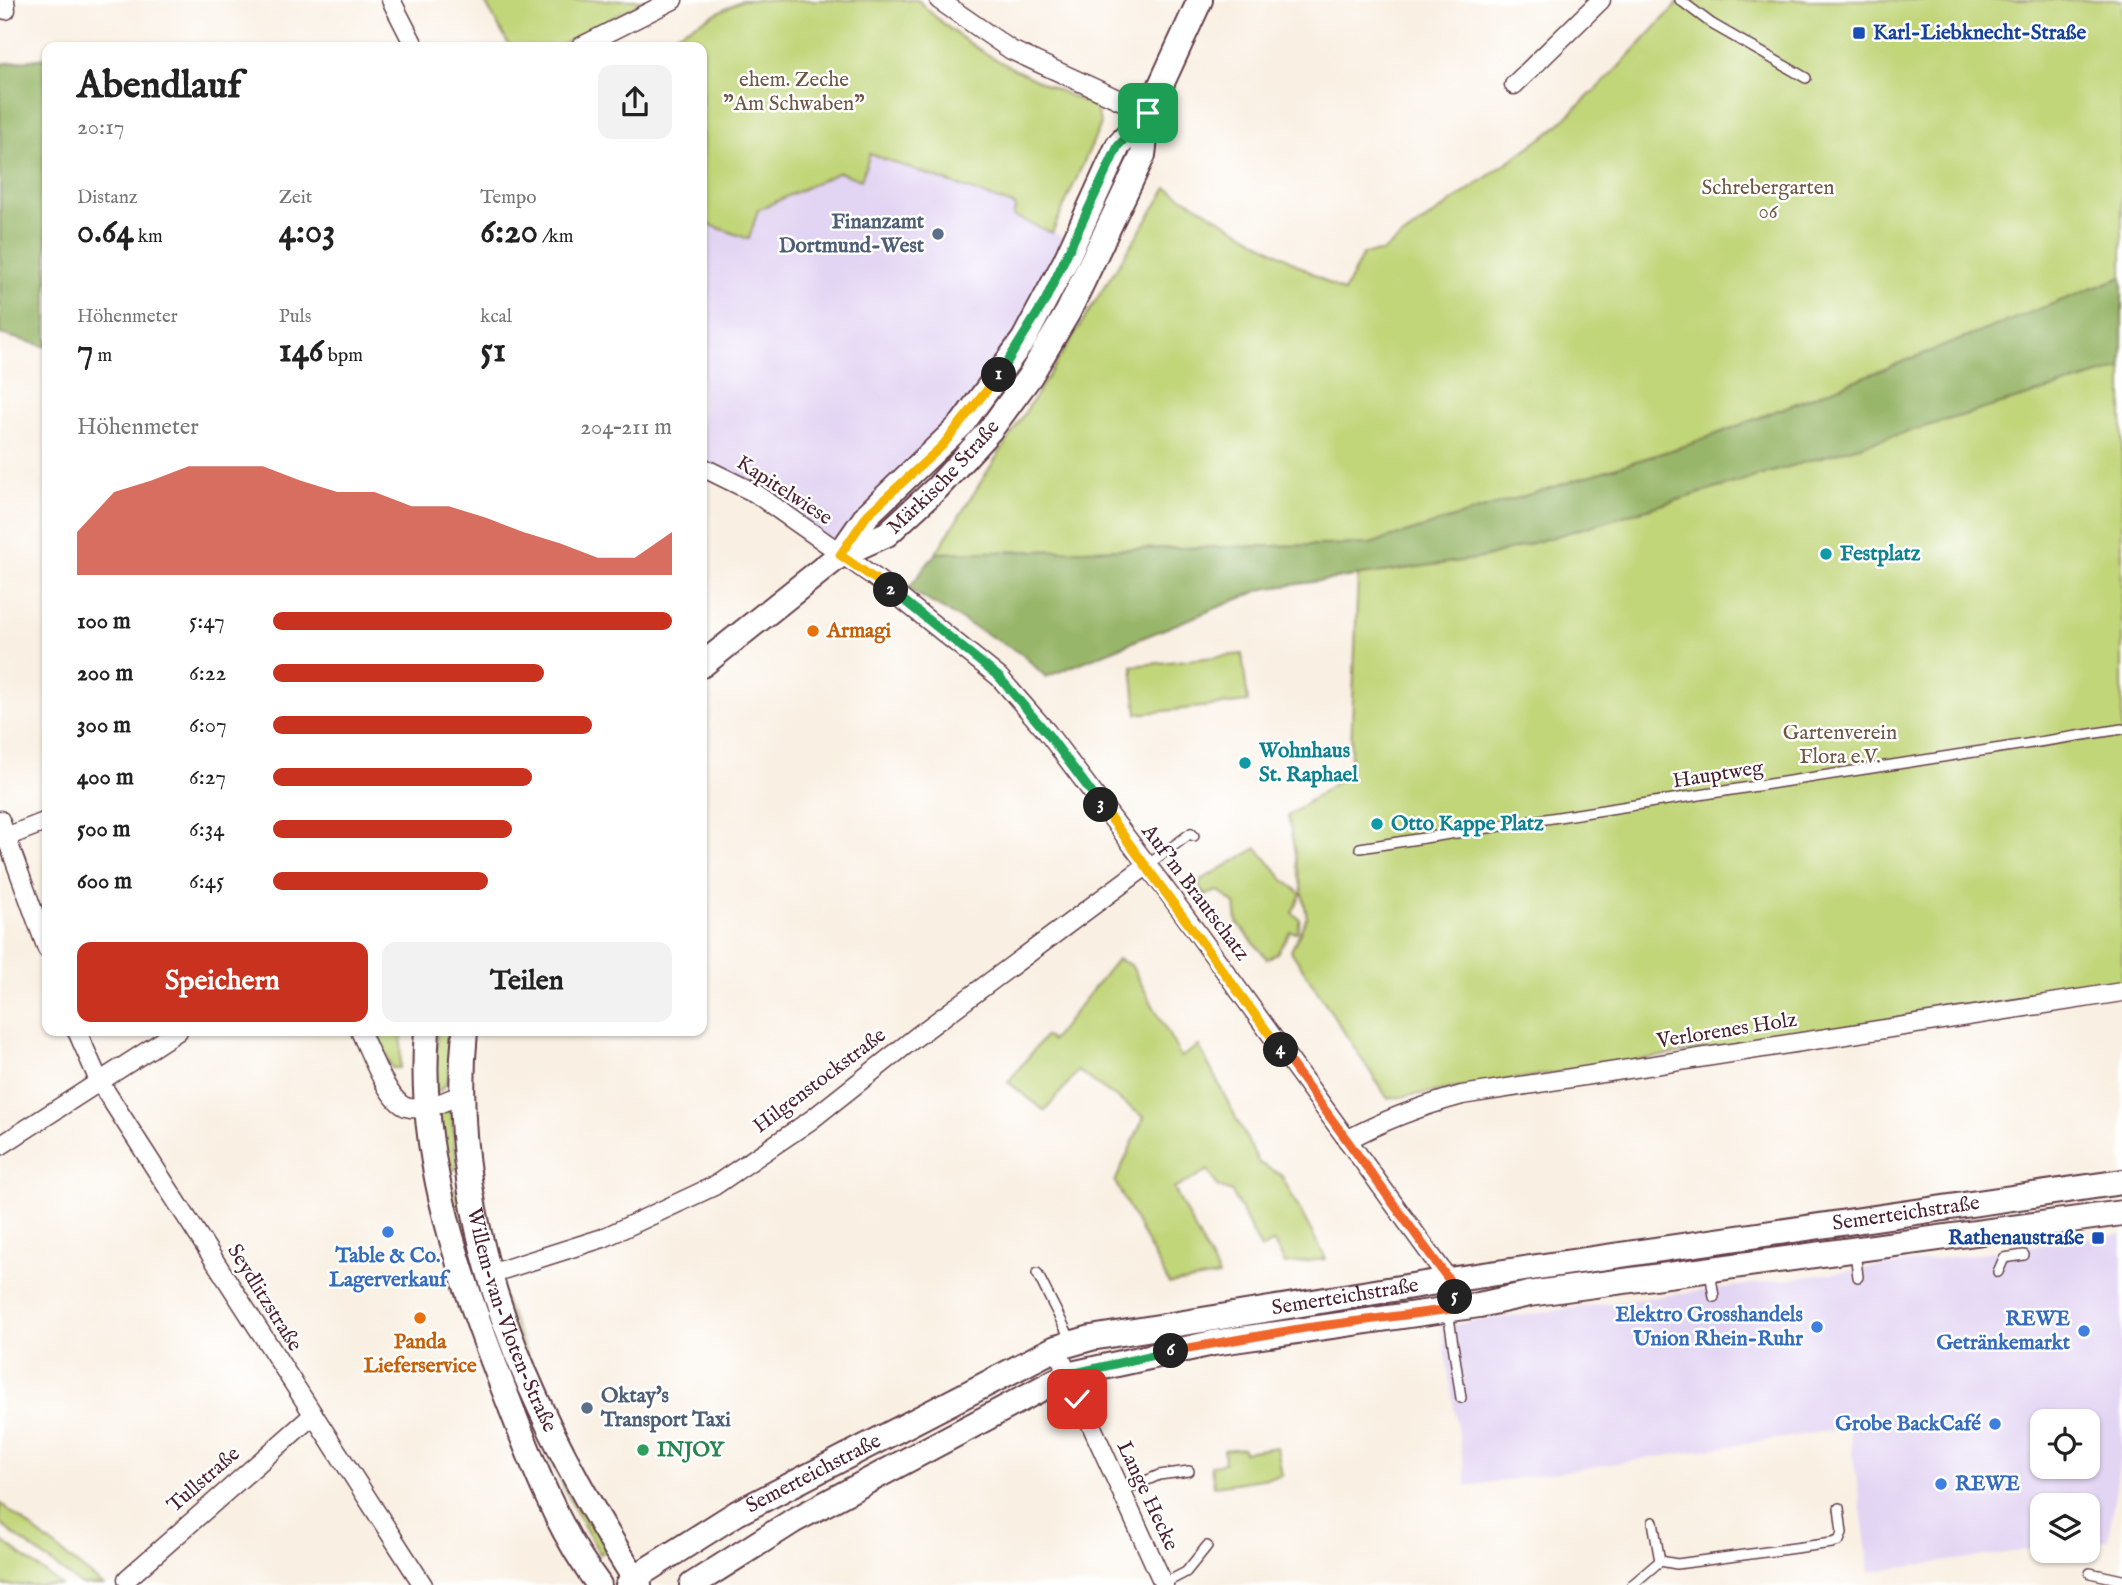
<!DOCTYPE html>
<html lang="de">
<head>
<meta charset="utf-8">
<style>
	:root { --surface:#fff; --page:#f2f2f2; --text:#222; --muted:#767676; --accent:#c8321e }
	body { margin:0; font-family:"IM FELL English",serif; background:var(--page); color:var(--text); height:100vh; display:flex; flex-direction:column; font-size:26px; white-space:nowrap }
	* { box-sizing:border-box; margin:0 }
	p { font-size:23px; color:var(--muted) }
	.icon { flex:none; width:38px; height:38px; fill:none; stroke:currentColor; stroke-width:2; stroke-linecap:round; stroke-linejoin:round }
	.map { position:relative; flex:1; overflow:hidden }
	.drawer { position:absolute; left:42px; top:42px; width:665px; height:994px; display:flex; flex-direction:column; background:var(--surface); border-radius:14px; box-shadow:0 2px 5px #0004 }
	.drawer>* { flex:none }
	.tools { position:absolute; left:2030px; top:1409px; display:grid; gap:14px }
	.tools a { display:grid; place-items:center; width:70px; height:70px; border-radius:14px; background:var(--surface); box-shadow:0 2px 5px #0004; font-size:35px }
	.pin { position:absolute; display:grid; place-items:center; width:60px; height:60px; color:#fff; margin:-30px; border-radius:14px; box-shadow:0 4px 10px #0006 }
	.km { position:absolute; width:35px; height:35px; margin:-18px; border-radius:50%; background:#222; color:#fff; font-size:19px; line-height:35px; text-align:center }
	.round { display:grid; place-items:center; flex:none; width:74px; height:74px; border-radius:14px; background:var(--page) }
	.overview { display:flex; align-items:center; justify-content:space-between; height:119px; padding:0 35px }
	h1 { font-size:38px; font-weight:800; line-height:52px }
	.figures { display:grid; grid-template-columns:repeat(3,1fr); gap:10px; height:119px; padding:7px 35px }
	.figures div { display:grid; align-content:center }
	.figures b { font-size:35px; font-weight:800 }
	.figures small { font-size:19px; font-weight:400 }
	.figures p { font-size:19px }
	.chart { height:196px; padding:14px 35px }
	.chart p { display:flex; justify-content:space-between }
	.chart svg { width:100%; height:126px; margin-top:7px; fill:var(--accent); opacity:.7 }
	.button { display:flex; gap:14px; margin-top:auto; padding:14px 35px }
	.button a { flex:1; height:80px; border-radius:14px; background:var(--accent); color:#fff; font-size:28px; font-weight:800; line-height:80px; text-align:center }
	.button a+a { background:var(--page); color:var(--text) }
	ul { padding:0 35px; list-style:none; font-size:23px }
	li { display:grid; grid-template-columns:112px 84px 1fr; align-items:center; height:52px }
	li i { height:18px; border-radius:9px; background:var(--accent) }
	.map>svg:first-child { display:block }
	.built { fill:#e2d4f3; fill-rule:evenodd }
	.green { fill:#c1d579; stroke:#867a52; stroke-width:2 }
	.forest { fill:#98b669; stroke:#716a4a; stroke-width:2 }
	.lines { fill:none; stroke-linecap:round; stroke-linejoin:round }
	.service-casing { stroke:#643e47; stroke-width:12 }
	.minor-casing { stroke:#643e47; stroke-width:21 }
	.secondary-casing { stroke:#643e47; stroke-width:28 }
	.service { stroke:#fff; stroke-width:9 }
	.minor { stroke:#fff; stroke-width:18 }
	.secondary { stroke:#fff; stroke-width:24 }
	.split-1-casing { stroke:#fff; stroke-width:14 }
	.split-2-casing { stroke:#fff; stroke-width:14 }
	.split-3-casing { stroke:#fff; stroke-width:14 }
	.split-4-casing { stroke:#fff; stroke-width:14 }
	.split-5-casing { stroke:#fff; stroke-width:14 }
	.split-6-casing { stroke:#fff; stroke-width:14 }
	.split-7-casing { stroke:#fff; stroke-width:14 }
	.split-1 { stroke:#22a559; stroke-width:9 }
	.split-2 { stroke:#f5b400; stroke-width:9 }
	.split-3 { stroke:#22a559; stroke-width:9 }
	.split-4 { stroke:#f5b400; stroke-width:9 }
	.split-5 { stroke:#f0652b; stroke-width:9 }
	.split-6 { stroke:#f0652b; stroke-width:9 }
	.split-7 { stroke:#22a559; stroke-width:9 }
	.transit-dot { fill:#1a4fb4; stroke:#fff; stroke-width:2.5 }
	.service-dot { fill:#5c6f8a; stroke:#fff; stroke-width:2.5 }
	.culture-dot { fill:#0f9aa8; stroke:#fff; stroke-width:2.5 }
	.food-dot { fill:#e8710a; stroke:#fff; stroke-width:2.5 }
	.shop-dot { fill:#3f7fe0; stroke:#fff; stroke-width:2.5 }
	.leisure-dot { fill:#2e9e5b; stroke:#fff; stroke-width:2.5 }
	.labels { text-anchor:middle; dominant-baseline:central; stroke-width:5; stroke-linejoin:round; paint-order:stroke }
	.transit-label { font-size:21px; font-weight:bold; fill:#164399; stroke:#fff; text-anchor:start }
	.park-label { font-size:21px; fill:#6e5642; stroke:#fff }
	.service-label { font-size:21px; font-weight:bold; fill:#4e5e75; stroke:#fff; text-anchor:end }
	.street-label { font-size:21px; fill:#4a1f2b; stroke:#fff }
	.culture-label { font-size:21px; font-weight:bold; fill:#0d838f; stroke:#fff; text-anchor:start }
	.food-label { font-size:21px; font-weight:bold; fill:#c56008; stroke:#fff; text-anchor:start }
	.shop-label { font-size:21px; font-weight:bold; fill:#366cbe; stroke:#fff; text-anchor:end }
	.leisure-label { font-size:21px; font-weight:bold; fill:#27864d; stroke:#fff; text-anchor:start }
</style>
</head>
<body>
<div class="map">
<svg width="2122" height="1585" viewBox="0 0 2122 1585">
	<rect width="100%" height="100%" fill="#fff"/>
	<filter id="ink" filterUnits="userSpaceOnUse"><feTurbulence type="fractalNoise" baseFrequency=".0143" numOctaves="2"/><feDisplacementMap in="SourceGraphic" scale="14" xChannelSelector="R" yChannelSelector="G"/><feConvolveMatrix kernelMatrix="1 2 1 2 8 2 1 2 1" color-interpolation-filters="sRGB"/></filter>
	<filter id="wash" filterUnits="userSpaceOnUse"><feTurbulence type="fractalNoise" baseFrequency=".00686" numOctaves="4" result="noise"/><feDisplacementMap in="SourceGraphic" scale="28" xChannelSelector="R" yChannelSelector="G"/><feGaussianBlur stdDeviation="1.57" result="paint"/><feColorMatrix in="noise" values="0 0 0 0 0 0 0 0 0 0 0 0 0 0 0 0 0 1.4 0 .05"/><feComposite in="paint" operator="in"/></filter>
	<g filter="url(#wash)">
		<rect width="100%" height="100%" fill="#f9f0e3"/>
		<g class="built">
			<polygon points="870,154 1017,206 1014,216 1069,239 994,370 837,547 702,461 702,222 749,239 758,210"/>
			<path d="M2122 1234V1445L2108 1540 2088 1542V1505H2042V1548L1870 1572 1849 1428 1467 1486 1441 1326ZM2042 1421H2088V1466H2042Z"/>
		</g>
		<g class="green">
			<polygon points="489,0 647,0 555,47 510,47 485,2"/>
			<path d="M742 0H918C967 52 1031 78 1095 107L1101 124 1052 233 1013 216 1016 206 870 154 861 180 839 172 758 210 749 239 702 222V47H650Z"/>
			<polygon points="1681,0 2122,0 2122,277 1691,444 1370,544 936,553 1167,188 1344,292 1363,254 1381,252 1553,130 1613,73"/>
			<polygon points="2122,368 2122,984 1388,1099 1291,951 1307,917 1288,816 1350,773 1358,575 1482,558"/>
			<polygon points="1242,654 1248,702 1137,714 1132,666"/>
			<polygon points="1257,848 1284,880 1301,894 1292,913 1300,919 1297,932 1290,932 1277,953 1267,959 1237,922 1235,904 1219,891 1204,895 1198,882"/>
			<polygon points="1117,959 1131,965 1181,1057 1199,1046 1259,1163 1281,1175 1326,1259 1285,1264 1274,1242 1261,1249 1232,1192 1218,1187 1208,1170 1174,1189 1219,1276 1169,1284 1115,1182 1144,1117 1078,1071 1045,1111 1008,1082 1045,1036 1052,1041"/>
			<polygon points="376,1031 402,1031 400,1068 392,1068"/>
			<path d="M437 1031H448C447 1050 458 1084 435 1093Z"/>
			<polygon points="451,1108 457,1169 446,1171 436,1115"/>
			<path d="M460 1189 606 1550 600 1554C531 1436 487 1322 450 1191Z"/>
			<polygon points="1277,1447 1282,1476 1214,1486 1211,1465 1225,1463 1224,1450 1243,1448 1244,1452"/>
			<polygon points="0,1503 103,1585 81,1585 0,1524"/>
			<polygon points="0,1539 61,1585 0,1585"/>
		</g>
		<g class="forest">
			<polygon points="47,58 47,347 0,334 0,64"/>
			<polygon points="2122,277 2122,368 1482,558 1263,589 1046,677 1023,655 908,589 936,553 1370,544 1691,444"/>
		</g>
	</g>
	<g filter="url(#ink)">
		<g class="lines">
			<defs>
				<g id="service">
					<polyline points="1680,0 1712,24 1806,78"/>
					<polyline points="1360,848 2122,729"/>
					<polyline points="1146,866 1191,833 1194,836"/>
					<polyline points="1855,1251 1858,1277"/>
					<polyline points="1710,1271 1714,1297"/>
					<polyline points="1998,1272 2004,1258 2024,1255"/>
					<polyline points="1037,1273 1072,1342"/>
					<polyline points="1448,1311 1461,1398"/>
					<polyline points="1121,1492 1159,1475 1189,1471"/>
					<polyline points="1660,1561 1677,1564 1832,1543 1839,1541 1842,1533 1839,1508"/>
					<polyline points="2090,1573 2122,1580"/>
					<polyline points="1163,1584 1186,1572 1207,1546"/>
					<polyline points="1632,1585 1660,1561 1653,1522"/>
				</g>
				<g id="minor">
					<polyline points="5,0 6,10"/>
					<polyline points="391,0 415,47"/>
					<polyline points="939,0 1011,50 1148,113"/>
					<polyline points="580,47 673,0"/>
					<polyline points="1514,85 1601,0"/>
					<polyline points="702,467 755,493 873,576 999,677 1047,732 1169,894 1449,1280 1459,1308"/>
					<polyline points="0,820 47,949"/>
					<polyline points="6,837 47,821"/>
					<polyline points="77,1031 99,1081 423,1585"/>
					<path d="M360 1031C369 1049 387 1100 406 1107 424 1113 444 1101 460 1095"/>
					<path d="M1347 1140C1384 1120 1421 1106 1462 1095L2122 992"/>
					<polyline points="0,1146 178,1031"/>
					<polyline points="490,1274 603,1238 714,1186 811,1120 916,1037 1146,866"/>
					<polyline points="1056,1348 1164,1585"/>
					<polyline points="127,1579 312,1416"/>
				</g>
				<g id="secondary">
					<polyline points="840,554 868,514 962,424 1024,339 1065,262 1118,146 1148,113 1200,0"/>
					<path id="s1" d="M702 665 840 555 887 534 937 488 990 430 1030 376 1068 312 1143 155 1148 113"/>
					<path d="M427 1031C416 1159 464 1288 510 1405 534 1467 559 1532 599 1585"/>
					<path id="s2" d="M465 1031C445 1232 533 1420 639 1585"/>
					<path id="s3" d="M628 1585 634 1578 737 1513 1056 1348 1091 1338 1449 1280 2122 1182"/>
					<polyline points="692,1585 793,1521 1067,1375 1213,1343 1479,1305 1529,1294 2122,1213"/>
				</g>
			</defs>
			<use href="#service" class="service-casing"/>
			<use href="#minor" class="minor-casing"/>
			<use href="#secondary" class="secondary-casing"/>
			<use href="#service" class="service"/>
			<use href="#minor" class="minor"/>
			<use href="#secondary" class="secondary"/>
		</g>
	</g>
	<g class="lines" filter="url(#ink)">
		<defs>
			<polyline id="split-1" points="999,375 1045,301 1118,146 1148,113"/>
			<polyline id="split-2" points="891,590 840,555 868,514 942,446 999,375"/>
			<polyline id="split-3" points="891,590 999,677 1047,733 1101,805"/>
			<polyline id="split-4" points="1101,805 1281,1050"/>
			<polyline id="split-5" points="1281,1050 1449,1280 1455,1297"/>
			<polyline id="split-6" points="1171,1351 1305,1328 1459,1308 1455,1297"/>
			<polyline id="split-7" points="1077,1399 1067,1375 1171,1351"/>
		</defs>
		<use href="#split-1" class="split-1-casing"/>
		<use href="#split-2" class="split-2-casing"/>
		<use href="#split-3" class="split-3-casing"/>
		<use href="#split-4" class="split-4-casing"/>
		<use href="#split-5" class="split-5-casing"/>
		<use href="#split-6" class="split-6-casing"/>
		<use href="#split-7" class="split-7-casing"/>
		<use href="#split-1" class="split-1"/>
		<use href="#split-2" class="split-2"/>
		<use href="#split-3" class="split-3"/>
		<use href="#split-4" class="split-4"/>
		<use href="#split-5" class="split-5"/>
		<use href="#split-6" class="split-6"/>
		<use href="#split-7" class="split-7"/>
	</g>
	<g class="transit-dot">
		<rect x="1852" y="26" width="14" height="14" rx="3.5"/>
		<rect x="2091" y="1231" width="14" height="14" rx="3.5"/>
	</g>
	<g class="service-dot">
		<circle cx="938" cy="234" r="7"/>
		<circle cx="587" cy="1408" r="7"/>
	</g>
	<g class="culture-dot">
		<circle cx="1826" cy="554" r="7"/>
		<circle cx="1245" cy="763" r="7"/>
		<circle cx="1377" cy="824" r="7"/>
	</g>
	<g class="food-dot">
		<circle cx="813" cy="631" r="7"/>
		<circle cx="420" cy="1318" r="7"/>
	</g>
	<g class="shop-dot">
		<circle cx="388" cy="1232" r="7"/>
		<circle cx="1817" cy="1327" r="7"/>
		<circle cx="2084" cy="1331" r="7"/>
		<circle cx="1995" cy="1424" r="7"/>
		<circle cx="1941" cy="1484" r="7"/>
	</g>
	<circle class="leisure-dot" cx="643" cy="1450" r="7"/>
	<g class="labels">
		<g class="transit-label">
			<text x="1873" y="33">Karl-Liebknecht-Straße</text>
			<text x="2084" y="1238" text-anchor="end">Rathenaustraße</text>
		</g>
		<g class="park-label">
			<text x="794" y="80">ehem. Zeche<tspan x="794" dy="24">"Am Schwaben"</tspan></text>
			<text x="1768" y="188">Schrebergarten<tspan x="1768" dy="24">06</tspan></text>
			<text x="1840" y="733">Gartenverein<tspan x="1840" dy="24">Flora e.V.</tspan></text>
		</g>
		<g class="service-label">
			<text x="924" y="222">Finanzamt<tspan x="924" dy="24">Dortmund-West</tspan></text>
			<text x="601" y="1396" text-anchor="start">Oktay's<tspan x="601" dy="24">Transport Taxi</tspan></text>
		</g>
		<g class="street-label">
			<text stroke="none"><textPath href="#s1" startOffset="308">Märkische Straße</textPath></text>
			<text transform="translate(784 491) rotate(33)">Kapitelwiese</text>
			<text transform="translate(1718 775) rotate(-9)">Hauptweg</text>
			<text transform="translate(1195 893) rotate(53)">Auf'm Brautschatz</text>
			<text transform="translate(1727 1031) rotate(-9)">Verlorenes Holz</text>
			<text transform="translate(820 1081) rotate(-37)">Hilgenstockstraße</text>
			<text stroke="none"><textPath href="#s3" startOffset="1351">Semerteichstraße</textPath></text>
			<text stroke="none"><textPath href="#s3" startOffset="784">Semerteichstraße</textPath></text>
			<text transform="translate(264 1298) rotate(58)">Seydlitzstraße</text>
			<text stroke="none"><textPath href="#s2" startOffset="296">Willem-van-Vloten-Straße</textPath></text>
			<text stroke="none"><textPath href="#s3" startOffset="217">Semerteichstraße</textPath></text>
			<text transform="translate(204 1480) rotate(-41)">Tullstraße</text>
			<text transform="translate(1147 1496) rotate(65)">Lange Hecke</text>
		</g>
		<g class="culture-label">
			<text x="1840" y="554">Festplatz</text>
			<text x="1259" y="751">Wohnhaus<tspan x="1259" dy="24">St. Raphael</tspan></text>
			<text x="1391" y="824">Otto Kappe Platz</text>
		</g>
		<g class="food-label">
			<text x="827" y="631">Armagi</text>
			<text x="420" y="1342" text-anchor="middle">Panda<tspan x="420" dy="24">Lieferservice</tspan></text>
		</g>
		<g class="shop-label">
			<text x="388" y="1256" text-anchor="middle">Table &amp; Co.<tspan x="388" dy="24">Lagerverkauf</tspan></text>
			<text x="1803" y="1315">Elektro Grosshandels<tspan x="1803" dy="24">Union Rhein-Ruhr</tspan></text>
			<text x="2070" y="1319">REWE<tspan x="2070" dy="24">Getränkemarkt</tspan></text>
			<text x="1981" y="1424">Grobe BackCafé</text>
			<text x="1955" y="1484" text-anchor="start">REWE</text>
		</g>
		<g class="leisure-label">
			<text x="657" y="1450">INJOY</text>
		</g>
	</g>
</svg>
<div class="tools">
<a><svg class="icon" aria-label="locate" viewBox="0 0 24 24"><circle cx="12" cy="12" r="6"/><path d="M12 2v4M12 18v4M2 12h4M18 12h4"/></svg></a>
<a><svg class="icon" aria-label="layers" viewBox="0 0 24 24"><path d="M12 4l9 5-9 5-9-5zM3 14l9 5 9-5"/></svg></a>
</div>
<div class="pin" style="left:1148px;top:113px;background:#1e9e55"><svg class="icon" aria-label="arrive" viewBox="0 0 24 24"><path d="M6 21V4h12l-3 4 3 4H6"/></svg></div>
<div class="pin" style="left:1077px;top:1399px;background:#d93025"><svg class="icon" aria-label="check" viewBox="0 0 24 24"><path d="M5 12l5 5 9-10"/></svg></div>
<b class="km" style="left:999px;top:375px">1</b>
<b class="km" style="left:891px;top:590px">2</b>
<b class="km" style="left:1101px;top:805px">3</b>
<b class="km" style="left:1281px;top:1050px">4</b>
<b class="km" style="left:1455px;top:1297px">5</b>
<b class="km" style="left:1171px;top:1351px">6</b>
<section class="drawer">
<div class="overview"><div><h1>Abendlauf</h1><p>20:17</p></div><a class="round"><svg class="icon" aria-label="share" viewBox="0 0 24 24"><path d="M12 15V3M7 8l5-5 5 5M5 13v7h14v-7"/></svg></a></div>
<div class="figures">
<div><p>Distanz</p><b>0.64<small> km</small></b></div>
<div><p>Zeit</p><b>4:03</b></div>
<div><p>Tempo</p><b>6:20<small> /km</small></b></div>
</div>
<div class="figures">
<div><p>Höhenmeter</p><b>7<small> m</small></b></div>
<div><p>Puls</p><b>146<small> bpm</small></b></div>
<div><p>kcal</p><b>51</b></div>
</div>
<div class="chart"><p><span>Höhenmeter</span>204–211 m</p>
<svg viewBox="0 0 160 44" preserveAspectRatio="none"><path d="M0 44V29L10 15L20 11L30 6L40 6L50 6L60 11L70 15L80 15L90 20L100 20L110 24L120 29L130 33L140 38L150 38L160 29V44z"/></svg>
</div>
<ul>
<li><b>100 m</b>5:47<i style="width:100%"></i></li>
<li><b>200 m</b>6:22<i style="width:68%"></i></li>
<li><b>300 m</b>6:07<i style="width:80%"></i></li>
<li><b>400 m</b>6:27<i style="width:65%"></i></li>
<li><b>500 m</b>6:34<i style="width:60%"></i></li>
<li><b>600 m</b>6:45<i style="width:54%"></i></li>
</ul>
<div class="button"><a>Speichern</a><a>Teilen</a></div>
</section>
</div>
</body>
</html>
